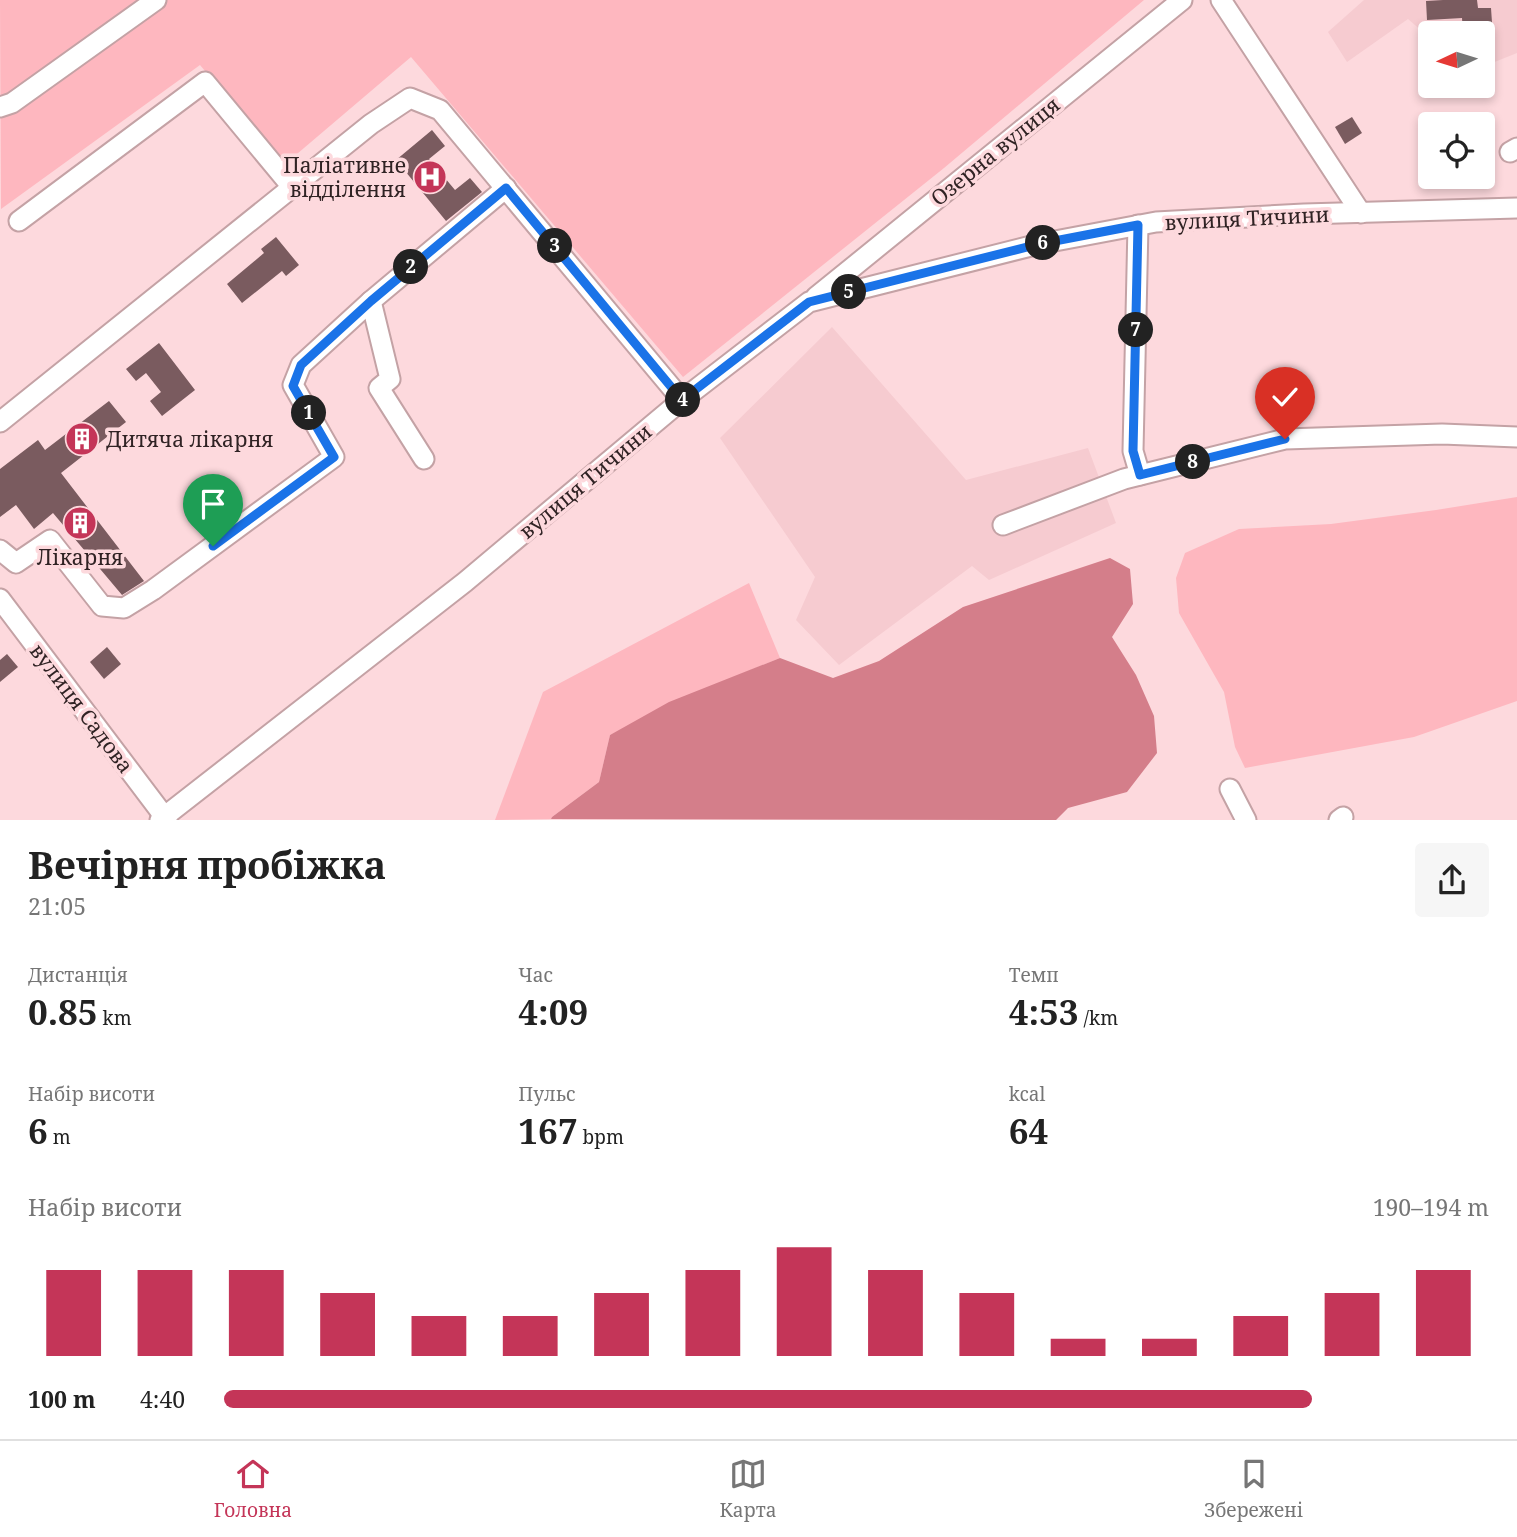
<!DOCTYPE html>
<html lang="uk">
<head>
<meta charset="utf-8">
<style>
	:root { --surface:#fff; --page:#f6f6f6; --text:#222; --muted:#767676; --line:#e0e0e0; --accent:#c43558 }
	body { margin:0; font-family:"Noto Serif",serif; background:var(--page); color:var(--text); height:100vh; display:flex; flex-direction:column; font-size:26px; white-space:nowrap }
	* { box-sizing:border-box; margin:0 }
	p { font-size:23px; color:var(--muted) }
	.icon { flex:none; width:38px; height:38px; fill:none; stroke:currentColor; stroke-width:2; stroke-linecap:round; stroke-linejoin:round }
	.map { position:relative; height:820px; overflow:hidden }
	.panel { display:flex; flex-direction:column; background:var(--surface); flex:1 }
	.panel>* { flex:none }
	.needle { width:46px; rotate:266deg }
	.fabs { position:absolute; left:1418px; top:21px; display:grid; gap:14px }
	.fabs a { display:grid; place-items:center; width:77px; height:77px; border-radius:7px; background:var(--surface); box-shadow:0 4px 10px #0003; font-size:35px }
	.pin { position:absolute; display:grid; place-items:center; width:60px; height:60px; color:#fff; margin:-72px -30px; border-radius:50% 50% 50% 0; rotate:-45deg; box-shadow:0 0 7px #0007 }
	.pin .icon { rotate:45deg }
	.km { position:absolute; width:35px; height:35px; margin:-18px; border-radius:50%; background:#222; color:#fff; font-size:19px; line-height:35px; text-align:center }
	.round { display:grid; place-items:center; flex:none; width:74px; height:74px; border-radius:7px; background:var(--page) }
	.headline { display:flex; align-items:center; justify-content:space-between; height:119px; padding:0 28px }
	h1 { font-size:38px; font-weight:700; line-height:52px }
	.figures { display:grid; grid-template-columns:repeat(3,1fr); gap:10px; height:119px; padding:7px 28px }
	.figures div { display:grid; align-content:center }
	.figures b { font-size:35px; font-weight:700 }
	.figures small { font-size:19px; font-weight:400 }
	.figures p { font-size:19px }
	.chart { height:196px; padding:14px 28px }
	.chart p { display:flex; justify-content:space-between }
	.chart svg { width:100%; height:126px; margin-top:7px; stroke:var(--accent); stroke-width:6 }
	ul { padding:0 28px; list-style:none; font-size:23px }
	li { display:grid; grid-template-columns:112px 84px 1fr; align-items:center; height:52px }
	li i { height:18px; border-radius:9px; background:var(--accent) }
	.menu { display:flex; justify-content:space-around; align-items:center; height:98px; border-top:2px solid var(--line); background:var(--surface); font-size:19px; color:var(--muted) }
	.menu a { display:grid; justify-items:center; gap:4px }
	.menu .selected { color:var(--accent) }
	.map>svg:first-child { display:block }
	.built { fill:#f6cbd0 }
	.green { fill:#feb7bf }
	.water { fill:#d47e8a }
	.building { fill:#7a5b5f }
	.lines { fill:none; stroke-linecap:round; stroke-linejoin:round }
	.minor-casing { stroke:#c4a2a5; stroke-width:23 }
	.minor { stroke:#fff; stroke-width:19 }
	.route-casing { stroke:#fff; stroke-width:14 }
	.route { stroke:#1a73e8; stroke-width:9 }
	.labels { text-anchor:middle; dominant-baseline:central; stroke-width:7; stroke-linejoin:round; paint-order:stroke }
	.street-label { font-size:21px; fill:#302324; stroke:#fdd9dd }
	.poi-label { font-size:21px; fill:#302324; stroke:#fdd9dd; text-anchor:end }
</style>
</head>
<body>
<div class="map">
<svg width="1517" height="820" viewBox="0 0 1517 820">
	<rect width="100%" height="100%" fill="#fdd9dd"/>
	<g class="built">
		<polygon points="1364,0 1517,0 1517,53 1487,65 1482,64 1482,33 1430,33 1430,38 1408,19 1347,62 1328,32"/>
		<polygon points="832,327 966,480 1088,448 1116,523 989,580 972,566 839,665 796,620 815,577 720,438"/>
	</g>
	<g class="green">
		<polygon points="0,0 1144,0 944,168 683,377 411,57 284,165 200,65 1,209"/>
		<polygon points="1517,497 1517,701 1414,737 1245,768 1235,747 1224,692 1179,613 1176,578 1185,553 1239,529 1331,524 1436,510"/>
		<polygon points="749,583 780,658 729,679 610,735 599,782 552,817 551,819 495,820 543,692"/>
	</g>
	<polygon class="water" points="1110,558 1130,569 1133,604 1112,637 1136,675 1154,716 1157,753 1127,792 1068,808 1056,820 551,819 552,817 599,782 610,735 669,702 780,658 833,678 879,661 963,607"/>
	<g class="building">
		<polygon points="1443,0 1477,0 1478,8 1491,8 1493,37 1482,37 1482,33 1463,33 1462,18 1427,20 1426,1"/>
		<polygon points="1352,117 1362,133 1345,144 1335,127"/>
		<polygon points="432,130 445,146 429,159 455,190 470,178 482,192 446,221 396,160"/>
		<polygon points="276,237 299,265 286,276 282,271 242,303 227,284 264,253 261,249"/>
		<polygon points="159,343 195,390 162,416 150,401 161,392 146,373 136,381 126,369"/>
		<polygon points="109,401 126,422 61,473 144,581 122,595 53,513 34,529 16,505 0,517 0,469 38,440 45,450"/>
		<polygon points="107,647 121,664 104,679 90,662"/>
		<polygon points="7,654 18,667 0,682 0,660"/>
	</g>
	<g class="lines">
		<defs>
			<g id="minor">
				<polyline points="1221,0 1361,213"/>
				<polyline points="0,107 12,103 156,0"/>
				<polyline points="1510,152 1517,148"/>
				<polyline points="19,221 205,82 292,187"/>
				<polyline points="1138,225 1133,451 1140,475"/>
				<polyline points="816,297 1182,0"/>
				<polyline points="0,422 371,124 410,98 440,110 682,400"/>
				<polyline points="424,459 379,388 390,379 371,301 506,188"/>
				<polyline points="1003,525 1124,479 1285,439 1442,434 1517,437"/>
				<polyline points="0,550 16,563 50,540 102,606 124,608 153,590 334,457 293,385 301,365 371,301"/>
				<polyline points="0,599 167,820"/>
				<polyline points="1230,789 1246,820"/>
				<polyline points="160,820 465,582 682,400 809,302 1039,244 1156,222 1304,214 1517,208"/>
				<polyline points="1339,820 1343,817"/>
			</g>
		</defs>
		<use href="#minor" class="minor-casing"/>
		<use href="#minor" class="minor"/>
	</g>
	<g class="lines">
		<defs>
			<polyline id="route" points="213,546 334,457 293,386 301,365 371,301 506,188 682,400 809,302 1039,244 1138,225 1133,451 1140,475 1285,439"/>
		</defs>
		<use href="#route" class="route-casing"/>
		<use href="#route" class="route"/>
	</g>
	<defs>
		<symbol id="hospital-disc" viewBox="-11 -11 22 22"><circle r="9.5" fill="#c43558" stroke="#fdd9dd"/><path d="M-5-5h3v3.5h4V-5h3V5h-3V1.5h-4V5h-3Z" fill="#fff"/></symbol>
		<symbol id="building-disc" viewBox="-11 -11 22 22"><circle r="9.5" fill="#c43558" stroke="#fdd9dd"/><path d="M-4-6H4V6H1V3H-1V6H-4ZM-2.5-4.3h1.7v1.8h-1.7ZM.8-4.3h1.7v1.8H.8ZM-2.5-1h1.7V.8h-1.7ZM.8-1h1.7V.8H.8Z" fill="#fff"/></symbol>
	</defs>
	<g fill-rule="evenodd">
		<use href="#hospital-disc" x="411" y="158" width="38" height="38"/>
		<use href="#building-disc" x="63" y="420" width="38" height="38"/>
		<use href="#building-disc" x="61" y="504" width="38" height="38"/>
	</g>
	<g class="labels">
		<g class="street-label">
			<text transform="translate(995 151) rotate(-39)">Озерна вулиця</text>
			<text transform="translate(1247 218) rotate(-3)">вулиця Тичини</text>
			<text transform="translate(585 481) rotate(-40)">вулиця Тичини</text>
			<text transform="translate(82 708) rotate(53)">вулиця Садова</text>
		</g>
		<g class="poi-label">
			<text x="406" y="165">Паліативне<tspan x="406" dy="24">відділення</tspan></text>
			<text x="106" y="439" text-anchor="start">Дитяча лікарня</text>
			<text x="80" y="557" text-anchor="middle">Лікарня</text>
		</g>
	</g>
</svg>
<div class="fabs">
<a><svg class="needle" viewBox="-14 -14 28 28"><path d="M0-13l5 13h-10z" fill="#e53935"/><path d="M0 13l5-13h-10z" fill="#767676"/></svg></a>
<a><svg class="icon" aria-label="locate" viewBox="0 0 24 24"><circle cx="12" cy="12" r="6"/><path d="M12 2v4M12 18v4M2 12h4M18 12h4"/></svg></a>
</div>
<div class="pin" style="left:213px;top:546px;background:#1e9e55"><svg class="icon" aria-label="arrive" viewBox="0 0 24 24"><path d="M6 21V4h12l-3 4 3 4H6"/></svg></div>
<div class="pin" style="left:1285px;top:439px;background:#d93025"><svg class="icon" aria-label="check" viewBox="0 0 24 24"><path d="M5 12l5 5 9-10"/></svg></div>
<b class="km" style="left:309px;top:413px">1</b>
<b class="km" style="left:411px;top:267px">2</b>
<b class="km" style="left:555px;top:246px">3</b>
<b class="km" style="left:683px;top:400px">4</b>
<b class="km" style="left:849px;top:292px">5</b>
<b class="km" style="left:1043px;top:243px">6</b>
<b class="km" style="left:1136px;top:330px">7</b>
<b class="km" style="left:1193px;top:462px">8</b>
</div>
<section class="panel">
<div class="headline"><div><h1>Вечірня пробіжка</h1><p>21:05</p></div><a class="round"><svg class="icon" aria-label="share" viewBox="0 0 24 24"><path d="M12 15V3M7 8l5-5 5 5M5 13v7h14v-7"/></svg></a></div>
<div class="figures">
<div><p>Дистанція</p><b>0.85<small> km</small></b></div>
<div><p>Час</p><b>4:09</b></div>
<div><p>Темп</p><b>4:53<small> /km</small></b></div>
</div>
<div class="figures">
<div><p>Набір висоти</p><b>6<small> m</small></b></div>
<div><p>Пульс</p><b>167<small> bpm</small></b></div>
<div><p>kcal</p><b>64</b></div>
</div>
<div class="chart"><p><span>Набір висоти</span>190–194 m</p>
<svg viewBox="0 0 160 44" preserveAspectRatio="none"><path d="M5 44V14M15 44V14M25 44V14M35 44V22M45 44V30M55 44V30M65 44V22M75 44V14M85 44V6M95 44V14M105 44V22M115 44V38M125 44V38M135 44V30M145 44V22M155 44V14"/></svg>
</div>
<ul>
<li><b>100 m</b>4:40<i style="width:86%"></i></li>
</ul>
</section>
<nav class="menu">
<a class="selected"><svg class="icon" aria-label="home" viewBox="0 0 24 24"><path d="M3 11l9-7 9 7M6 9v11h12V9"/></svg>Головна</a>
<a><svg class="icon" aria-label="map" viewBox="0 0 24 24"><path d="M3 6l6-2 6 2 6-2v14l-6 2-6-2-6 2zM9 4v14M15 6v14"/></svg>Карта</a>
<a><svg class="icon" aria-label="saved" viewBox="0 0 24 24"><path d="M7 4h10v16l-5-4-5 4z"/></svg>Збережені</a>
</nav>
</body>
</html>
